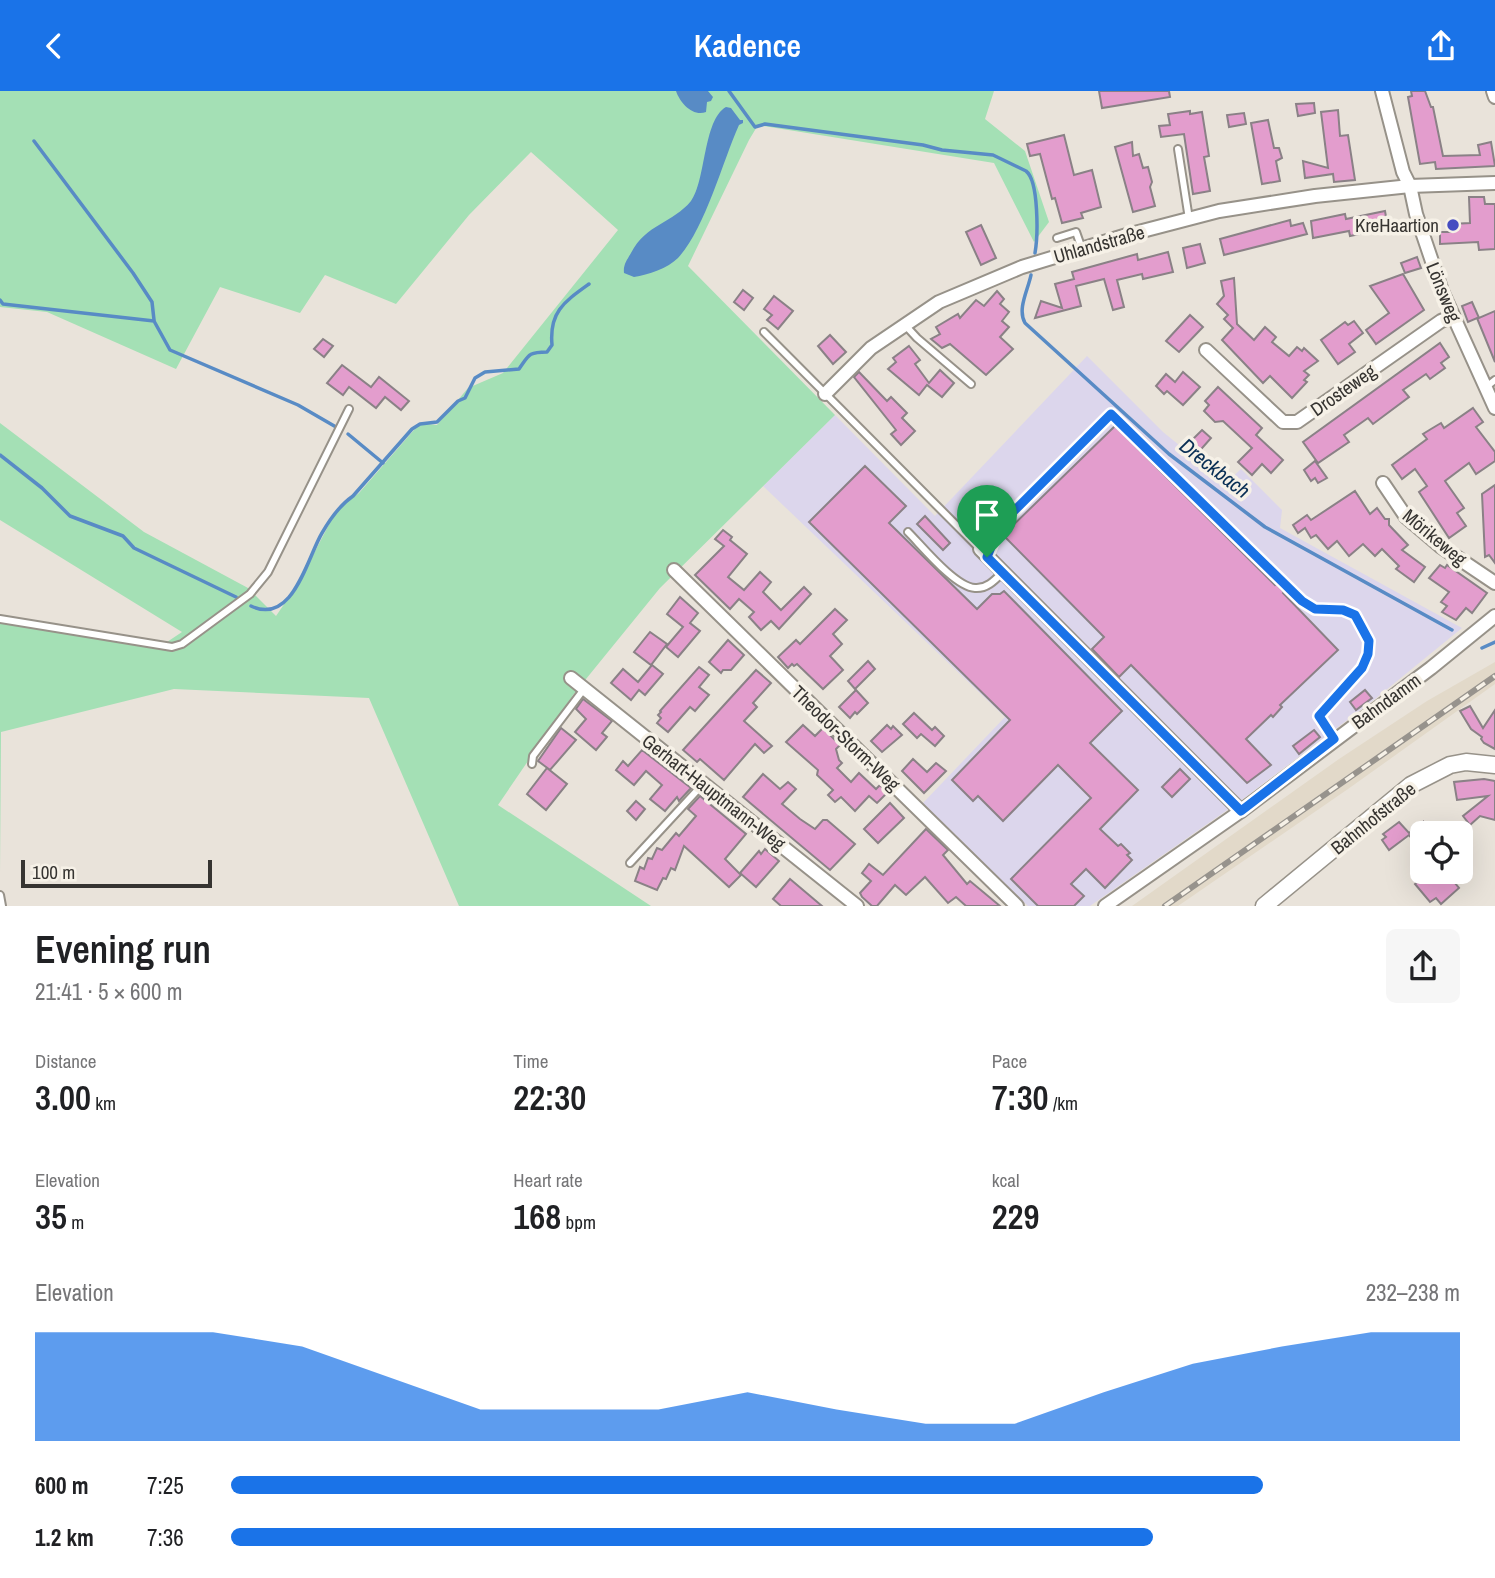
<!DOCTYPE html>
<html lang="en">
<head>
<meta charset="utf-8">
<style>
	:root { --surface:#fff; --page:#f6f6f6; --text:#202124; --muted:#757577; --accent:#1a73e8 }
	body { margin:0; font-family:"Archivo Narrow",sans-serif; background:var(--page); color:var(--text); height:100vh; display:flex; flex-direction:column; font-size:26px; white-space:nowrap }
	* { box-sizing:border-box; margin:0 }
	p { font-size:23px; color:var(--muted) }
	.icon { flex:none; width:38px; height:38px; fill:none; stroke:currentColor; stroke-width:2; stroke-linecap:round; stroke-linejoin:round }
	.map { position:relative; height:815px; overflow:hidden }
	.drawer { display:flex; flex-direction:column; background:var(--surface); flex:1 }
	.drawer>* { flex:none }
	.tools { position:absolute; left:1410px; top:730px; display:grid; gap:14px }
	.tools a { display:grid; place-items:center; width:63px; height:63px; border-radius:10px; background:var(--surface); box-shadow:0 7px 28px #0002; font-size:35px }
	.scale { position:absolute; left:21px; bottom:18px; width:191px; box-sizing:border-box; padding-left:7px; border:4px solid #363431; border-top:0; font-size:19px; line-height:24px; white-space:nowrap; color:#363431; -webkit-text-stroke:5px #f6f1e7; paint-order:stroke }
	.pin { position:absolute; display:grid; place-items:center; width:60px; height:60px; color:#fff; margin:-72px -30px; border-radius:50% 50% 50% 0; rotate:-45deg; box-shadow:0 0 7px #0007 }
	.pin .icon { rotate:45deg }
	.round { display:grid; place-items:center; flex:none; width:74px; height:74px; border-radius:10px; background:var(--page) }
	.head { display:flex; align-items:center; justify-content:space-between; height:119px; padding:0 35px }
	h1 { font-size:38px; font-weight:600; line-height:52px }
	.metrics { display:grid; grid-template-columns:repeat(3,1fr); gap:10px; height:119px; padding:7px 35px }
	.metrics div { display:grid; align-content:center }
	.metrics b { font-size:35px; font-weight:600 }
	.metrics small { font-size:19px; font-weight:400 }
	.metrics p { font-size:19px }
	.chart { height:196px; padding:14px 35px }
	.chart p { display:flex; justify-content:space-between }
	.chart svg { width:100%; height:126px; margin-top:7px; fill:var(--accent); opacity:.7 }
	ul { padding:0 35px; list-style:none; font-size:23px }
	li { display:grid; grid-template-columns:112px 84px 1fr; align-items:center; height:52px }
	li i { height:18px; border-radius:9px; background:var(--accent) }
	header { display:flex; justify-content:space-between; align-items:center; height:91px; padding:0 35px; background:var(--accent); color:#fff; font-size:32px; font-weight:600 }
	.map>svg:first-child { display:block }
	.industrial { fill:#dcd6ec }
	.built { fill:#e2d9c9 }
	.green { fill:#a4e0b5 }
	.water { fill:#588bc5 }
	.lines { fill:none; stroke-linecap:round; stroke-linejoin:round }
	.stream { stroke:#588bc5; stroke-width:3.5 }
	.building { fill:#e39dcd; stroke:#8a8186; stroke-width:2 }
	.service-casing { stroke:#979289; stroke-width:10 }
	.minor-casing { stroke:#979289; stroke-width:16 }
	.tertiary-casing { stroke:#979289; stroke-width:19 }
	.service { stroke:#fff; stroke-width:6 }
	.minor { stroke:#fff; stroke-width:12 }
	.tertiary { stroke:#fff; stroke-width:16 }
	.rail-casing { stroke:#97938d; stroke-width:6 }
	.rail { stroke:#f6f1e7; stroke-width:3.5; stroke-dasharray:10; stroke-linecap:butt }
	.route-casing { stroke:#fff; stroke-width:14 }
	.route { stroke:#1a73e8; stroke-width:9 }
	.poi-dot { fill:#454cc1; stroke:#f6f1e7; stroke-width:2.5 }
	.labels { text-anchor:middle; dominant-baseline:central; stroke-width:7; stroke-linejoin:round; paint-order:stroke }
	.poi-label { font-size:19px; fill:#363431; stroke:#f6f1e7; text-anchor:end }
	.street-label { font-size:19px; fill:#363431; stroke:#f6f1e7 }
	.water-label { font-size:21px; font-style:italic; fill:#082e54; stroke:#f6f1e7 }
</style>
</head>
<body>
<header><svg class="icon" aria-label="back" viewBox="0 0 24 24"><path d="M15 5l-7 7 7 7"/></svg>Kadence<svg class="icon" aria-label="share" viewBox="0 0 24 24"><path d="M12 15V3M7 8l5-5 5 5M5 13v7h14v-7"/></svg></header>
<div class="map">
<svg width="1495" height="815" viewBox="0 0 1495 815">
	<rect width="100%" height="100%" fill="#e9e3da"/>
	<polygon class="industrial" points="1087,265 1163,341 1226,392 1241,378 1282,419 1280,437 1462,537 1375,608 1243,708 1090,815 1028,815 923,712 1005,626 763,395 835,324 935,425"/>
	<polygon class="built" points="1495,571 1495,593 1348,698 1178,815 1132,815 1339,668 1427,610"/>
	<polygon class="green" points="0,0 994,0 985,28 1025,60 1049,131 1034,151 994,72 758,34 749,49 688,175 835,324 660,497 573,604 498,714 651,815 459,815 369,607 174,598 1,641 0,783 0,525 167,551 182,541 0,429 0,332 144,441 248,497 276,525 298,493 337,418 359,402 420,332 437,334 468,297 503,282 618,139 531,61 469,124 396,213 325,184 300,222 220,196 176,278 47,221 0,216"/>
	<g class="water">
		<path d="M676 0H708L713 6 711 10 707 11 706 21C693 26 680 12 676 0Z"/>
		<path d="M726 16 731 17 740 29H743V32L739 34C722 72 705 138 678 167 668 177 648 184 634 186L624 182C623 174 627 169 631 162 646 133 673 132 691 110 706 90 703 29 726 16Z"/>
	</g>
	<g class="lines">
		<g class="stream">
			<path d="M729 0 755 36 765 33 923 54 942 59 993 64 1026 80C1039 90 1038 145 1035 162"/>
			<polyline points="34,50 133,182 152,211 154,229"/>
			<path d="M1031 184C1028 199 1017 218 1025 232L1169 363 1265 436 1452 539"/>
			<polyline points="0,209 3,213 154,230 170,259 298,314 336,336"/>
			<polyline points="348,343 383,372"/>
			<polyline points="0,364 42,397 70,425 123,445 134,457 236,506"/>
			<path d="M251 515C293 535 307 467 322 442 330 428 340 414 353 405L412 338 420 333 437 331 458 310 465 307 475 287 485 281 519 278C529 264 528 261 547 261L552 254C549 221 564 211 589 193"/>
			<polyline points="1482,557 1495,551"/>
		</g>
	</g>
	<g class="building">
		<polygon points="1099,0 1169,0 1170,6 1102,17"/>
		<polygon points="1411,0 1425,0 1431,16 1433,16 1443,65 1480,64 1478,54 1491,51 1495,75 1436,78 1435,71 1420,73 1408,6 1412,5"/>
		<polygon points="1314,12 1315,22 1298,25 1296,13"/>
		<polygon points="1338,19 1340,45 1348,44 1355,89 1334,91 1333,83 1305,87 1303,70 1328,77 1321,21"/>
		<polygon points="1190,20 1190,23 1202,21 1209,65 1204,66 1210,100 1193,103 1184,43 1161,46 1159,35 1170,34 1168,23"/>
		<polygon points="1244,22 1246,33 1229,36 1227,24"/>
		<polygon points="1268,29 1274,57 1279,57 1282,67 1276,70 1280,90 1262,93 1251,32"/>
		<polygon points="1064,44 1074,84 1092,79 1101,116 1081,122 1083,127 1062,132 1055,107 1052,108 1040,63 1030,65 1027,53"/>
		<polygon points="1132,51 1133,65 1139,63 1143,77 1148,76 1152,91 1150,96 1155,115 1133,121 1115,56"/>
		<polygon points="1469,106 1484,106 1485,113 1495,113 1495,158 1479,159 1478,151 1440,153 1440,141 1451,141 1451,133 1470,132"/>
		<polygon points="1385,120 1388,137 1350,145 1349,140 1313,147 1311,130 1345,123 1346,128"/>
		<polygon points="1290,129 1291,135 1303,132 1307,143 1224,164 1220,148"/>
		<polygon points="981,134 996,167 981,174 966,141"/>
		<polygon points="1200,153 1205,172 1187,177 1183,157"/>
		<polygon points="1168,161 1173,181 1143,188 1142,183 1117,189 1124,216 1113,219 1104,188 1076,195 1081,215 1035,227 1041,210 1062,217 1055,193 1074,188 1072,181 1137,163 1138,169"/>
		<polygon points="1417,166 1421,177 1405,182 1401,172"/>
		<polygon points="1403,183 1424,219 1376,253 1366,239 1389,222 1370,195"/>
		<polygon points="1234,187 1237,233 1254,249 1265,236 1276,246 1272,251 1289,265 1297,256 1302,260 1304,257 1318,270 1304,280 1309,284 1304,289 1307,291 1292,307 1270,285 1263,292 1222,249 1233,237 1224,228 1228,224 1217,213 1224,205 1221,190"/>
		<polygon points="743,199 753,207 744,219 734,211"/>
		<polygon points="997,200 1004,208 1000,213 1009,221 1002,230 1009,236 1000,246 1013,258 986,284 950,253 942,257 931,248 940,243 936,236 958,223 960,227 976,209 984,215"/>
		<polygon points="774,205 793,220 778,238 767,229 772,224 764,218"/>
		<polygon points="1472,211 1479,227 1495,220 1495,271 1477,227 1468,231 1462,215"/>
		<polygon points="1190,224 1203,236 1179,261 1166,250"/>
		<polygon points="1354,230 1363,242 1349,253 1355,261 1338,273 1321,249 1345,231 1348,234"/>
		<polygon points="830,244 846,261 833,273 818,255"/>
		<polygon points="323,248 333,255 324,266 314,258"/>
		<polygon points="1440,252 1449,266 1441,272 1445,277 1430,288 1426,283 1403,299 1409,306 1373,333 1368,327 1344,344 1349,351 1318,372 1303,351"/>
		<polygon points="909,255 920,269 915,273 929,292 940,279 954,292 942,306 927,294 919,304 888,278 896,271 893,267"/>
		<polygon points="342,274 371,296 379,286 409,310 401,319 385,306 376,317 349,296 343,304 327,292"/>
		<polygon points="859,281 887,310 891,306 907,322 902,327 915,340 901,354 891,343 896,339 854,286"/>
		<polygon points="1183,281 1200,296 1183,314 1167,300 1164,303 1156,295 1166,283 1175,291"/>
		<polygon points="1218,296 1262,337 1256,344 1283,369 1271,382 1262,373 1252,384 1238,371 1252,357 1223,330 1215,331 1204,320 1209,314 1205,310"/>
		<polygon points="1473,317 1483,331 1476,336 1495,361 1495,370 1476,383 1469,372 1445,390 1464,417 1457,422 1466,435 1449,447 1419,401 1427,395 1415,378 1402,388 1392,374 1427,348 1423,343 1431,338 1441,332 1444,337"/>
		<polygon points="1115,335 1275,494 1276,493 1284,501 1283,502 1338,559 1280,614 1282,616 1273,626 1271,624 1246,648 1271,674 1247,692 1131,574 1119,586 1092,558 1104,546 1003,444"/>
		<polygon points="1202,339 1211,347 1196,364 1185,356"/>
		<polygon points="1315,370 1327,387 1318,392 1315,387 1311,390 1304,379"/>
		<polygon points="865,375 906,415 889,432 977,518 992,503 1000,503 1004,500 1122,620 1090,652 1138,699 1100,738 1118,755 1121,753 1130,762 1127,764 1132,769 1105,797 1086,778 1071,793 1084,805 1074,815 1038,815 1011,788 1091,707 1058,674 1003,730 978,705 973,710 952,689 1010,629 809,431"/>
		<polygon points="1495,394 1495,472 1489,464 1485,466 1482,403"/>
		<polygon points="1355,400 1370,423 1377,417 1385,428 1389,428 1389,434 1408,454 1402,459 1425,476 1414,491 1396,478 1399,475 1382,458 1375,465 1363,453 1349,465 1337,450 1328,458 1316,444 1311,447 1305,437 1298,442 1293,434 1307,424 1311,429"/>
		<polygon points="925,425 950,452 943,459 917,433"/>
		<polygon points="723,439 732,446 730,449 747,463 728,486 744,499 760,481 771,491 763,501 781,519 804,496 811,503 779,538 771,530 761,539 749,526 754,521 739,508 730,518 695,484 724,455 715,448"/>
		<polygon points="1440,474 1445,477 1447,474 1487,502 1472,522 1466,517 1456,529 1442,521 1447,515 1441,511 1449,501 1429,487"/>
		<polygon points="680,506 698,522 690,532 700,540 678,566 666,556 683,536 667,523"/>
		<polygon points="835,518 847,529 833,543 842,553 830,565 843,579 823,598 797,573 794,575 792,573 788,577 778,566 796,549 800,553"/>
		<polygon points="650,541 667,553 651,574 634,561"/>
		<polygon points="728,549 744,564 731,579 723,579 721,582 709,571"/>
		<polygon points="868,570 875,578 855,598 848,590"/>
		<polygon points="652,574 663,583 645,604 639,599 631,609 611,592 623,578 638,591"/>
		<polygon points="699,576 709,584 699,596 709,604 695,620 690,616 668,641 657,632 661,627 658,624 661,621 660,620"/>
		<polygon points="756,579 771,592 753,612 757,616 744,630 772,655 764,662 755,653 724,689 700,668 697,671 683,659"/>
		<polygon points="856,599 868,612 857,623 855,621 850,627 839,616"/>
		<polygon points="1365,599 1372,607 1356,619 1350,611"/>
		<polygon points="583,608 612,630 602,642 607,646 596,659 575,641 586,628 576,618"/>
		<polygon points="1470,615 1483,637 1495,619 1495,658 1484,652 1481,648 1482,646 1471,638 1460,620"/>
		<polygon points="914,622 932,639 935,636 944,645 935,655 921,643 917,647 903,633"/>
		<polygon points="803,634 815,645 823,637 840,654 836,658 839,669 842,672 837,677 851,691 859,682 876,698 880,694 887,702 877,712 869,705 855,720 841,706 835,711 828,704 833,699 817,684 818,679 786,651"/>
		<polygon points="887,634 891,638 893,635 902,644 882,661 871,650"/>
		<polygon points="561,637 576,649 550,679 538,670"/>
		<polygon points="1314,639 1320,646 1299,663 1293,655"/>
		<polygon points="642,659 691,697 679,710 677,706 665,720 650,708 662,694 646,680 634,694 616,679 623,670 628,675"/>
		<polygon points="913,668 927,681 936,672 946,680 924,702 902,680"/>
		<polygon points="547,677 567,693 546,719 527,703"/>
		<polygon points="1180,678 1190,688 1172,706 1162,696"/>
		<polygon points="763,683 780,698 788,691 796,698 782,713 800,728 815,738 823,729 827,729 855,753 830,779 743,706"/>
		<polygon points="1484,688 1495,690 1495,729 1480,725 1470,734 1463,725 1488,705 1457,709 1454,691"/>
		<polygon points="700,705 746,743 725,768 741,784 729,796 684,755 675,779 671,777 666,788 663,787 657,799 635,790 640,776 644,778 648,767 652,768 657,757 662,759 676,742 679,745 696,725 688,718"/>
		<polygon points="636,710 645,718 636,729 627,720"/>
		<polygon points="890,712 904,727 878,752 864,738"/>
		<polygon points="1399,731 1409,742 1423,731 1423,761 1409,744 1389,759 1382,749 1386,746 1383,743"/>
		<polygon points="926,738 948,759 943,764 967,793 970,790 1000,815 966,815 956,806 948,812 925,786 906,804 895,794 877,815 872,815 862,806 860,802 871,790 862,782 869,773 883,784"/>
		<polygon points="765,758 779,770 756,796 740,782 759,760 761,763"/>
		<polygon points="1430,780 1455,780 1460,787 1455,792 1459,797 1441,813 1436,807 1430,811 1415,793"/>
		<polygon points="790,788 822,815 781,815 773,808"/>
	</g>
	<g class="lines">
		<defs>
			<g id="service">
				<polyline points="1178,58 1189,128"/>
				<polyline points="1057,147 1076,141 1082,158"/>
				<polyline points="905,234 917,247 971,293"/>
				<polyline points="764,241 980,458"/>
				<polyline points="1486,296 1495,289"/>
				<path d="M908 441C922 455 955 496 975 497 987 498 995 489 1003 481"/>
				<path d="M988 464 998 439 1008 426 1111 323 1302 510C1306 513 1311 517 1316 518 1328 523 1341 516 1353 523 1358 527 1362 535 1365 541 1379 574 1339 603 1319 625L1334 648"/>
				<polyline points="0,528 172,556 182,553 250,503 268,481 349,318"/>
				<polyline points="532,673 533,665 584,598"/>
				<polyline points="630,772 703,693"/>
				<polyline points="0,804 2,815"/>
			</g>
			<g id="minor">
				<polyline points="1382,0 1403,81 1410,95 1416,123 1442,200 1495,317"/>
				<polyline points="1493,0 1495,6"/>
				<polyline points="1206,259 1283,331 1297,331 1441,230 1453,225"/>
				<polyline points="825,303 871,257 939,211 1022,176 1127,144 1219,120 1315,105 1410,95 1495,92"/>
				<polyline points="1383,392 1406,426 1440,455 1495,492"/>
				<polyline points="980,458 1241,720"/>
				<polyline points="674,479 1017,815"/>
				<polyline points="571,587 857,815"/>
				<polyline points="1105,815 1241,720 1431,577 1495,525"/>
			</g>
			<polyline id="tertiary" points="1264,815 1411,694 1450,674 1466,671 1495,674"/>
		</defs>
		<use href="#service" class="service-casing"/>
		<use href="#minor" class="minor-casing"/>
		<use href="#tertiary" class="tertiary-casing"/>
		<use href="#service" class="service"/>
		<use href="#minor" class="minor"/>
		<use href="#tertiary" class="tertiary"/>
		<defs>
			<polyline id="rail" points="1165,815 1495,585"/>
		</defs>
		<use href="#rail" class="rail-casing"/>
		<use href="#rail" class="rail"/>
	</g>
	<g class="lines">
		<defs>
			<polygon id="route" points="1111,323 1302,510 1315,518 1343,519 1355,524 1369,550 1368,563 1362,577 1319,625 1334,648 1241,720 987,466 998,439 1008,426"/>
		</defs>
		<use href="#route" class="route-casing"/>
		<use href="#route" class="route"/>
	</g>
	<circle class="poi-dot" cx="1453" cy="134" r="7"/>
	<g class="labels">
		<g class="poi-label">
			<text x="1439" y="134">KreHaartion</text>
		</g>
		<g class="street-label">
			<text transform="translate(1099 153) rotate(-16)">Uhlandstraße</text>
			<text transform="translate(1444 201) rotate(68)">Lönsweg</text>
			<text transform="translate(1343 299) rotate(-35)">Drosteweg</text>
			<text transform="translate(1435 446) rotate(40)">Mörikeweg</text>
			<text transform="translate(1386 610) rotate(-36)">Bahndamm</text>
			<text transform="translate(846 647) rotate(44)">Theodor-Storm-Weg</text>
			<text transform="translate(714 701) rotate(38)">Gerhart-Hauptmann-Weg</text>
			<text transform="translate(1373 727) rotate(-39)">Bahnhofstraße</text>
		</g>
		<g class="water-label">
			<text transform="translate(1215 377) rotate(38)">Dreckbach</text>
		</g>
	</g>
</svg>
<div class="tools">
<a><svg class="icon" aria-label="locate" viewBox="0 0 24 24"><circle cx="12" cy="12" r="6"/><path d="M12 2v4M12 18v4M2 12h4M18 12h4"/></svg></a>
</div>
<div class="scale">100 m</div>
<div class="pin" style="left:987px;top:466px;background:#1e9e55"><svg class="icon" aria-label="arrive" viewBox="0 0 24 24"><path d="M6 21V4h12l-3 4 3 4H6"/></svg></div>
</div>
<section class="drawer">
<div class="head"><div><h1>Evening run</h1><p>21:41 · 5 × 600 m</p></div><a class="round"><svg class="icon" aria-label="share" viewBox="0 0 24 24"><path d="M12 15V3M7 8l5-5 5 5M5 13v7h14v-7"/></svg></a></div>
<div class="metrics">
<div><p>Distance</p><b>3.00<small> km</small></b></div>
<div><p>Time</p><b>22:30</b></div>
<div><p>Pace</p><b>7:30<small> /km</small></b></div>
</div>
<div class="metrics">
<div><p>Elevation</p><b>35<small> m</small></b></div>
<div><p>Heart rate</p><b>168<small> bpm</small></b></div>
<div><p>kcal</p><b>229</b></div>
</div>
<div class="chart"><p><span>Elevation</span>232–238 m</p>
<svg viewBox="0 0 160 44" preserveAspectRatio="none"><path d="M0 44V6L10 6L20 6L30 11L40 22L50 33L60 33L70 33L80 27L90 33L100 38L110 38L120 27L130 17L140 11L150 6L160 6V44z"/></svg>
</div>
<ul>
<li><b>600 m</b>7:25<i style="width:84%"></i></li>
<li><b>1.2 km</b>7:36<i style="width:75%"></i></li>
</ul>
</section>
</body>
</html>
